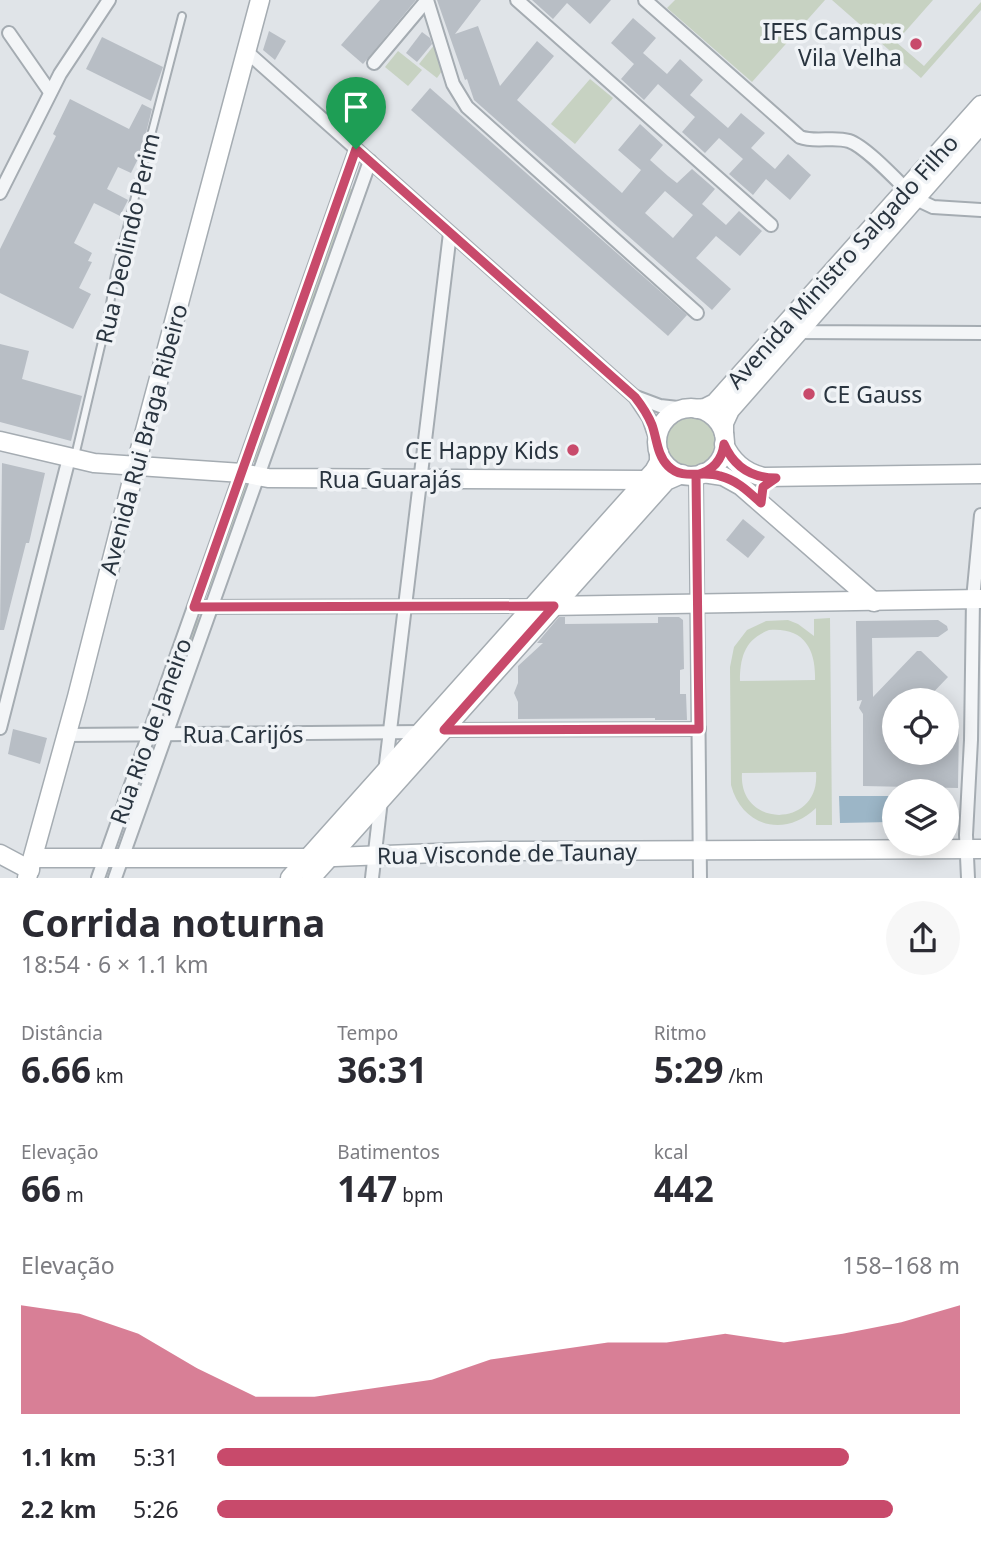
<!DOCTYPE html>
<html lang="pt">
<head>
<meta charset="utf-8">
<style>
	:root { --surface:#fff; --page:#f7f7f7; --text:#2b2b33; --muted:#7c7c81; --accent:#c84a6b }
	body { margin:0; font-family:"Noto Sans",sans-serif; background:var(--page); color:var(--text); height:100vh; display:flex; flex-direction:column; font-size:26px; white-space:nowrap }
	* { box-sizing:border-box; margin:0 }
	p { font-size:23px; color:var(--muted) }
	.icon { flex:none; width:38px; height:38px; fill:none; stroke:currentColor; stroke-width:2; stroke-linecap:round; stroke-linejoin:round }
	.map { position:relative; height:878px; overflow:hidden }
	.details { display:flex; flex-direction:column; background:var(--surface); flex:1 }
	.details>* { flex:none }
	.tools { position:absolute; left:882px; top:688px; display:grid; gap:14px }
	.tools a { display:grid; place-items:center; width:77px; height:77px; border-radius:50%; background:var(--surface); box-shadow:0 4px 18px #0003; font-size:35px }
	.pin { position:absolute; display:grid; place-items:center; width:60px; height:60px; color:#fff; margin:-72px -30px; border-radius:50% 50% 50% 0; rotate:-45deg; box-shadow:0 0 7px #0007 }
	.pin .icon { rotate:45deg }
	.round { display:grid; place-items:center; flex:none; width:74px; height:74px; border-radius:37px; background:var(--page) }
	.headline { display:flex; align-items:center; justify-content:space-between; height:119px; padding:0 21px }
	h1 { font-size:38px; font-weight:700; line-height:52px }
	.stats { display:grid; grid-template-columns:repeat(3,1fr); gap:10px; height:119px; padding:7px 21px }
	.stats div { display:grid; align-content:center }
	.stats b { font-size:35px; font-weight:700 }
	.stats small { font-size:19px; font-weight:400 }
	.stats p { font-size:19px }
	.chart { height:196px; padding:14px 21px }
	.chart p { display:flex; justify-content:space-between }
	.chart svg { width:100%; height:126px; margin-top:7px; fill:var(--accent); opacity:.7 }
	ul { padding:0 21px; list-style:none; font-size:23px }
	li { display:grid; grid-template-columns:112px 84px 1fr; align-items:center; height:52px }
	li i { height:18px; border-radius:9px; background:var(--accent) }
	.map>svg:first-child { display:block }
	.green { fill:#c7d2c2; fill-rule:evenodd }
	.water { fill:#9cb6c7 }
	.building { fill:#b8bec5; fill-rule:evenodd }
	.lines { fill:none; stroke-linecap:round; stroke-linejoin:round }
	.lane-casing { stroke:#a5acb2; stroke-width:10 }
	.street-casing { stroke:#a5acb2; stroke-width:16 }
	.secondary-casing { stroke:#a5acb2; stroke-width:21 }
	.lane { stroke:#f3f5f7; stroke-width:6 }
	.street { stroke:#f3f5f7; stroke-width:12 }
	.secondary { stroke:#fff; stroke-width:18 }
	.route-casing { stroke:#fff; stroke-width:14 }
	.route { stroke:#c84a6b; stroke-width:9 }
	.poi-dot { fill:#c84a6b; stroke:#f0f3f6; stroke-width:2.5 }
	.labels { text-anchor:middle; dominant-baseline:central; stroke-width:7; stroke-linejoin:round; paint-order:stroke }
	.poi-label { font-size:23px; fill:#29343f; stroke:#f0f3f6; text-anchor:end }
	.street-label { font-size:23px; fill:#29343f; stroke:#f0f3f6 }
</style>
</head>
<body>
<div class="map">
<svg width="981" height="878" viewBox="0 0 981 878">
	<rect width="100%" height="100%" fill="#e0e4e8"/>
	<g class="green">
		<polygon points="675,0 825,0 752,82 667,8"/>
		<polygon points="832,0 933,0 896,42 924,66 981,2 981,10 921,78"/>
		<polygon points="435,44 442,71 437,78 419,64"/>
		<polygon points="398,51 422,70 408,86 385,67"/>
		<polygon points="590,79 613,98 575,144 551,124"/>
		<polygon points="349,188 353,190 256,462 252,462"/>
		<circle cx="691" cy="442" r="28"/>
		<polygon points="245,484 249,486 210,590 207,589"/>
		<polygon points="196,618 200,619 164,720 160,718"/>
		<path d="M830 618 832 825H816V808C785 838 742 827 731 785L730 667 734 647 747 630 766 621 788 620 798 624 814 636V619ZM769 630C804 627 816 649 815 680L740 681C740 657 745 639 769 630ZM816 772C821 829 738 829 742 773Z"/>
	</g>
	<polygon class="water" points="839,796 891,796 891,822 840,823"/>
	<g class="building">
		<polygon points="380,0 416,0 363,64 341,45"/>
		<path d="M437 0H481L455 34 478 26 500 86 537 41 554 56 517 100 622 193 641 170 618 150 640 124 663 145 650 160 668 176 677 183 692 169 715 189 702 204 726 225 739 211 762 231 740 256 716 236 696 258 731 289 712 310 474 100 467 79 465 80ZM665 191 693 215 673 238 645 213Z"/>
		<polygon points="532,0 611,0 590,24 567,3 553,19"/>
		<polygon points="633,18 656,38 643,53 667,74 680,59 703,80 690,95 728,128 741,113 765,133 751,148 775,169 788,154 811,175 790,200 766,179 753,195 729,174 743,159 719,138 705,153 682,132 695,117 658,84 644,100 621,79 634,64 611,43"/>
		<polygon points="269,31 286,41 275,60 263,50"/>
		<polygon points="422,32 430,38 432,44 417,62 406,53"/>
		<polygon points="102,37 163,67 151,101 86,69"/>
		<polygon points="430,88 687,315 668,336 411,110"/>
		<polygon points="70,99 129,129 142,104 152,109 141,153 131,173 118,167 107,189 128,200 120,216 94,203 74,243 92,253 88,261 92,262 79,288 91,294 73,329 0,293 0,249 56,136 53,134"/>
		<polygon points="0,344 29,351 22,379 82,396 71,441 0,422"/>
		<polygon points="2,463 45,473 29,543 26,543 4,630 0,630"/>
		<polygon points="743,519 765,537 748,558 726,540"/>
		<polygon points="559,617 565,617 565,624 658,623 658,617 679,617 683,620 684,669 680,670 680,694 686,694 687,720 655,720 655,718 518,719 518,702 514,693 518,683 518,666 543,643 537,643"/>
		<polygon points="938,620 947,626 948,630 938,637 872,638 873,697 917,651 921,651 948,677 926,700 894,700 894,752 947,752 947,725 959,725 958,788 863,786 863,714 859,708 862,700 857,701 856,621"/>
		<polygon points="13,729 47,738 40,764 8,754"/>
	</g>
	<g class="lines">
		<defs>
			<polyline id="lane" points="75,456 108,316 115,274 182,16"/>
			<g id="street">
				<polyline points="427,0 453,84 467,107 697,313"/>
				<polyline points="517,0 771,225"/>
				<path d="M645 0 800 137C816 143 833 136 849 141 867 147 901 185 916 199L933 207 981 210"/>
				<polyline points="9,33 50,92"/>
				<polyline points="246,51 635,397 649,418 657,442"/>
				<polyline points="374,63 427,0"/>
				<polyline points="0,193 60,74 109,0"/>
				<polyline points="796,329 799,332 981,333"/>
				<polyline points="636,397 660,406 687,409"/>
				<polyline points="696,475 700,878"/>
				<polyline points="204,607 533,606"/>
				<polyline points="0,728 69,458"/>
				<polyline points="444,730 699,729"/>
				<polyline points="66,735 421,732"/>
				<polyline points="385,772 450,233"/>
				<polyline points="98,878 356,149"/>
				<polyline points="115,878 370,161"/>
				<polyline points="372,878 381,800"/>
				<polyline points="968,878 966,835 971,740 973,599 981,515"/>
			</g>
			<g id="secondary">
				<circle cx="691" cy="442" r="34"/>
				<polyline points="697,409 705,408 715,403 981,105"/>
				<polyline points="724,434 724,423 730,410 981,124"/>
				<polyline points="0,441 94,463 242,473 268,478 645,480"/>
				<path d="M724 444C732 462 745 473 764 477L981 474"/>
				<polyline points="703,473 723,476 741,486 874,602"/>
				<polyline points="547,606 981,599"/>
				<polyline points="0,854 30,870"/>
				<polyline points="33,858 309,858 488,851 981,849"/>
				<polyline points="27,878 77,697 139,453 260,0"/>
				<polyline points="290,878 654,471 659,462 659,453"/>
				<polyline points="311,878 666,481 682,474"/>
			</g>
		</defs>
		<use href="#lane" class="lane-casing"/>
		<use href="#street" class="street-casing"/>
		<use href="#secondary" class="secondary-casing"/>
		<use href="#lane" class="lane"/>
		<use href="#street" class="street"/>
		<use href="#secondary" class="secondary"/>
	</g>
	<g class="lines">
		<defs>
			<path id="route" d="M356 149 194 607 554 606 444 730 699 729 696 475C712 471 722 461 724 444 734 467 752 478 776 478L763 487 761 503C749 492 737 480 720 476 702 470 683 481 668 466 657 455 657 439 652 425 648 415 642 406 635 397L356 149"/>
		</defs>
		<use href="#route" class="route-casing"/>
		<use href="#route" class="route"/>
	</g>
	<g class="poi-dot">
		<circle cx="916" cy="44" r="7"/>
		<circle cx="809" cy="394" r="7"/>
		<circle cx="573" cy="450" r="7"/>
	</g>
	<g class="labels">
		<g class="poi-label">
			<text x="902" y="31">IFES Campus<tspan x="902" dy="26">Vila Velha</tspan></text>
			<text x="823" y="394" text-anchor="start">CE Gauss</text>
			<text x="559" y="450">CE Happy Kids</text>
		</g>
		<g class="street-label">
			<text transform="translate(127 238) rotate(-77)">Rua Deolindo Perim</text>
			<text transform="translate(842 261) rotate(-48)">Avenida Ministro Salgado Filho</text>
			<text transform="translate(143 439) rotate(-75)">Avenida Rui Braga Ribeiro</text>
			<text x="390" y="479">Rua Guarajás</text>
			<text transform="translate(150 731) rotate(-70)">Rua Rio de Janeiro</text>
			<text x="243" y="734">Rua Carijós</text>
			<text transform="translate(507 853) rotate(-1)">Rua Visconde de Taunay</text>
		</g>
	</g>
</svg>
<div class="tools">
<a><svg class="icon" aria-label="locate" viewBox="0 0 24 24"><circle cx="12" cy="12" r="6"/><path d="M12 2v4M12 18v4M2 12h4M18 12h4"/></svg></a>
<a><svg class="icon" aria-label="layers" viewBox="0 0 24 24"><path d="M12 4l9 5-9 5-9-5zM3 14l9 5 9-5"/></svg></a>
</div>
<div class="pin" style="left:356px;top:149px;background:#1e9e55"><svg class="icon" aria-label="arrive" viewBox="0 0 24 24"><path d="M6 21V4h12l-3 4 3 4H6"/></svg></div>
</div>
<section class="details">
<div class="headline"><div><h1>Corrida noturna</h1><p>18:54 · 6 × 1.1 km</p></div><a class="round"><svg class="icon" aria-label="share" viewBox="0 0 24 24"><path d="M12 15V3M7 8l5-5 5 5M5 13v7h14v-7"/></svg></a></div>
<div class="stats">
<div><p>Distância</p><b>6.66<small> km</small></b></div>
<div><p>Tempo</p><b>36:31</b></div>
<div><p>Ritmo</p><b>5:29<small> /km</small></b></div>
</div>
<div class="stats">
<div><p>Elevação</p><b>66<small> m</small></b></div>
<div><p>Batimentos</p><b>147<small> bpm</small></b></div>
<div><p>kcal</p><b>442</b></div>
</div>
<div class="chart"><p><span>Elevação</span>158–168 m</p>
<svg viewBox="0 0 160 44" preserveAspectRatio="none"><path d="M0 44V6L10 9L20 16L30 28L40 38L50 38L60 35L70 32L80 25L90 22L100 19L110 19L120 16L130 19L140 16L150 12L160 6V44z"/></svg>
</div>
<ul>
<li><b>1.1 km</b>5:31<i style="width:85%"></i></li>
<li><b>2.2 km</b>5:26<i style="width:91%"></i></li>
</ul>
</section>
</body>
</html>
